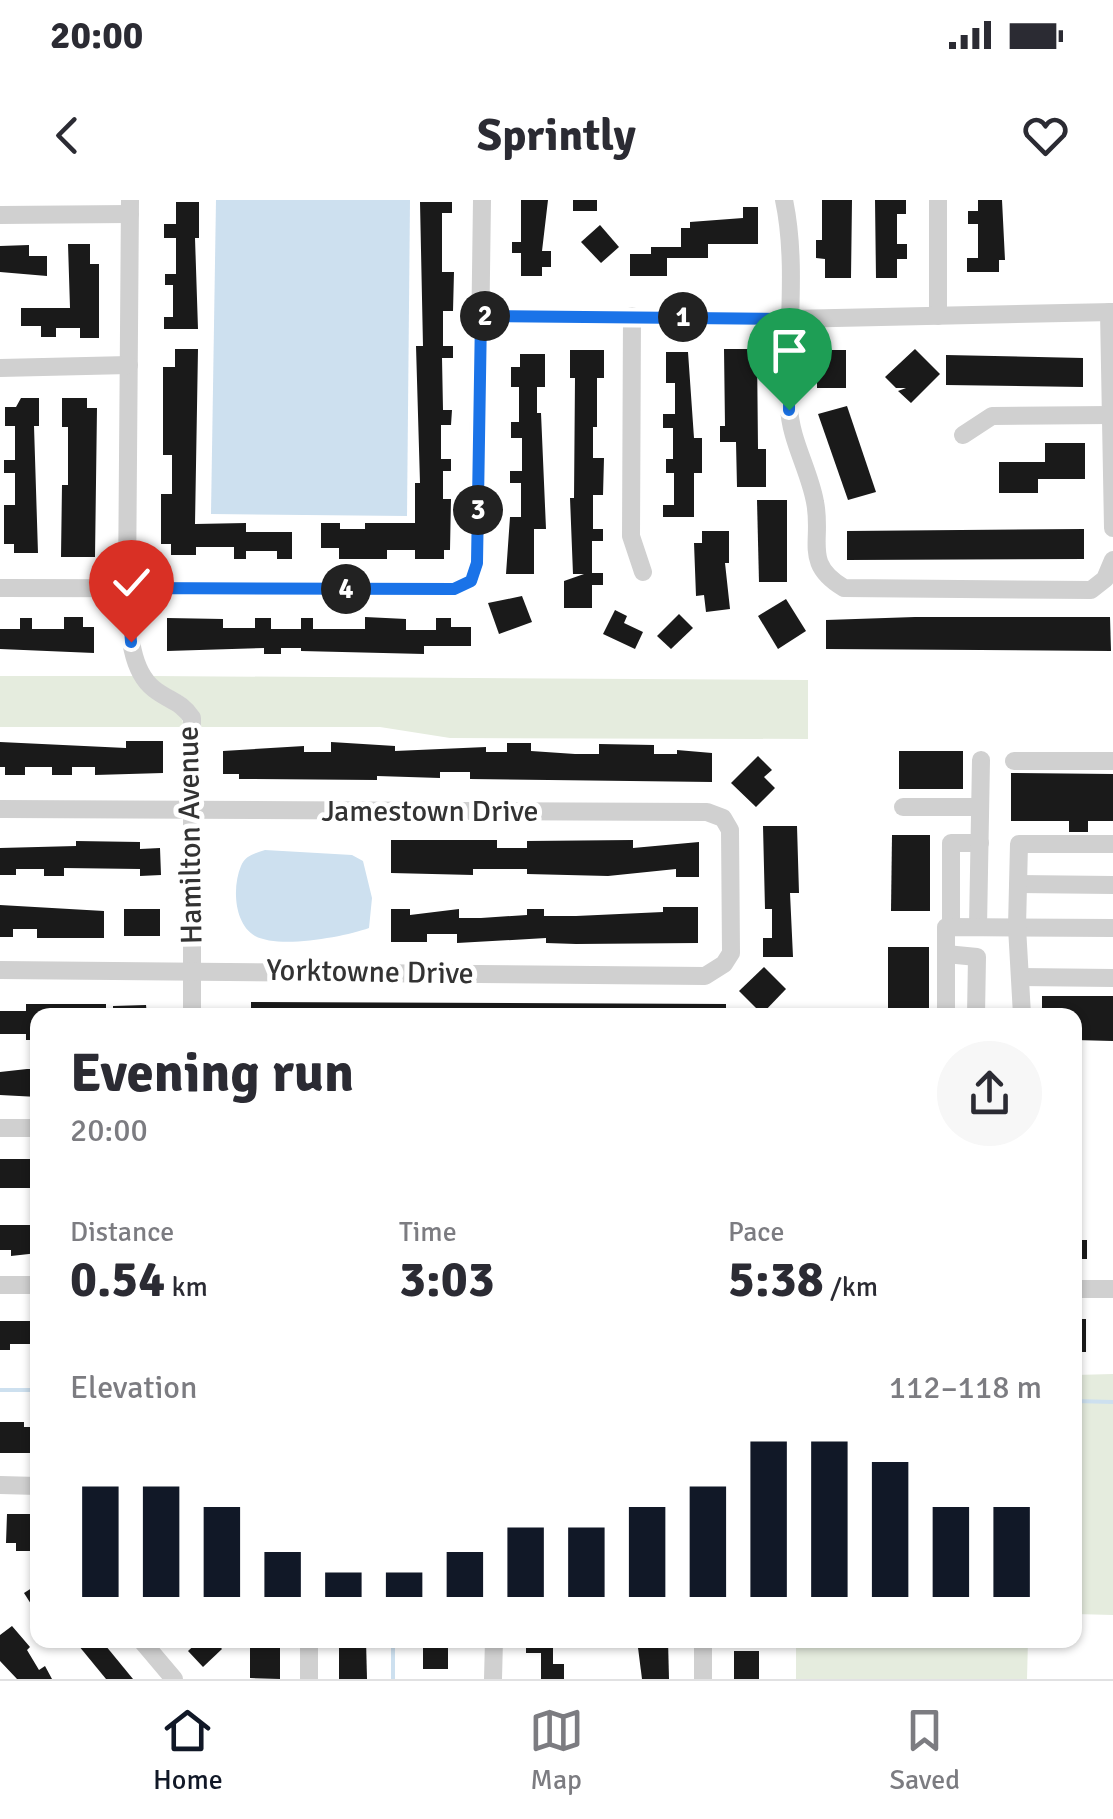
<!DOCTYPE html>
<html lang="en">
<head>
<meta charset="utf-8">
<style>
	:root { --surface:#fff; --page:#f7f7f7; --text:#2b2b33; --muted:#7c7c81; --line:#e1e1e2; --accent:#111827 }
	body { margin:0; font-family:Signika,sans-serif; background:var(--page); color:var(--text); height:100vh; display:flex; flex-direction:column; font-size:38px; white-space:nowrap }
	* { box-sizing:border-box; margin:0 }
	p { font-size:32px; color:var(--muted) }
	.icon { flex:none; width:55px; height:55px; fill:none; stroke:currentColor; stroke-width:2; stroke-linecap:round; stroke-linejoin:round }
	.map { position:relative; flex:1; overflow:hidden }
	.sheet { position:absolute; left:30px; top:808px; width:1052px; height:640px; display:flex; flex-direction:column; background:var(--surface); border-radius:20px; box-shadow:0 2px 8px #0004 }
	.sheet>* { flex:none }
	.pin { position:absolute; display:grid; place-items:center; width:85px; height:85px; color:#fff; margin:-102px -42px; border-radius:50% 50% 50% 0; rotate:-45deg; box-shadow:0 0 10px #0007 }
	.pin .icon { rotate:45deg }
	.km { position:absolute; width:50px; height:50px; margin:-25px; border-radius:50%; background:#222; color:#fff; font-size:28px; line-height:50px; text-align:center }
	.round { display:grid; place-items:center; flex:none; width:105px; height:105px; border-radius:52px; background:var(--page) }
	.headline { display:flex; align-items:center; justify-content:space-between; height:170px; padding:0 40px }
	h1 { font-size:55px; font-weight:800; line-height:75px }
	.stats { display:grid; grid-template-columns:repeat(3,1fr); gap:15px; height:170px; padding:10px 40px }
	.stats div { display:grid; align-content:center }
	.stats b { font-size:50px; font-weight:800 }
	.stats small { font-size:28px; font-weight:400 }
	.stats p { font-size:28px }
	.chart { height:280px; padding:20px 40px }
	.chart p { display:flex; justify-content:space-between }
	.chart svg { width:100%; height:180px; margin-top:10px; stroke:var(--accent); stroke-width:6 }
	.status { display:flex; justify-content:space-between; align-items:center; height:70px; padding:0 50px; background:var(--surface); direction:ltr }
	.status svg { height:28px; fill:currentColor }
	header { display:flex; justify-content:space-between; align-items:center; height:130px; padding:0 40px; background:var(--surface); font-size:45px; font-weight:800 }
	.tabs { display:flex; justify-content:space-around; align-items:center; height:140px; border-top:2px solid var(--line); background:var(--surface); font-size:28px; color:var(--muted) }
	.tabs a { display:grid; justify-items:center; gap:5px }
	.tabs .active { color:var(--accent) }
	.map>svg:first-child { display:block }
	.green { fill:#e5ecde }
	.water { fill:#cde0ef }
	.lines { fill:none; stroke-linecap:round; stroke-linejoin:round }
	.stream { stroke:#cde0ef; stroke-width:4 }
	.building { fill:#1a1a1a }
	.minor { stroke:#d0d0d0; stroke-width:18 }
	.route-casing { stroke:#fff; stroke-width:20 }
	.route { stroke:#1a73e8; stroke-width:12 }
	.labels { text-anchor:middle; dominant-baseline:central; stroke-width:10; stroke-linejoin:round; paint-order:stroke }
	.street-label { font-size:30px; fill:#333; stroke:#fff }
</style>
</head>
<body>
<div class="status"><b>20:00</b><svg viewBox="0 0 49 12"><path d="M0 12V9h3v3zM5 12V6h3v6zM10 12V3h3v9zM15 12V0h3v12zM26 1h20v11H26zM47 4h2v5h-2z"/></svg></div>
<header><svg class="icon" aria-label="back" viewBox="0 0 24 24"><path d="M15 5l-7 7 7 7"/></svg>Sprintly<svg class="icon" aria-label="heart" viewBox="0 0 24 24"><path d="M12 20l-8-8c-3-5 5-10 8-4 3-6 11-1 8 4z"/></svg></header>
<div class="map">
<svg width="1113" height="1479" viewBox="0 0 1113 1479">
	<rect width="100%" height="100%" fill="#fff"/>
	<g class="green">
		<polygon points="0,476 137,476 177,508 185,527 0,527"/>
		<path d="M153 476 808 480V539L450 538 380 527H199C195 489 171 498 153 476Z"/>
		<polygon points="1113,1174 1113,1415 1075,1414 1075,1175"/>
		<polygon points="796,1440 1028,1440 1027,1479 796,1479"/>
	</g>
	<g class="water">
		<polygon points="216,0 410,0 407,316 211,314"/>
		<path d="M265 650 352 655 363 661 372 698 369 728C344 737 279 749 255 736 234 724 232 687 241 666 245 655 256 653 265 650Z"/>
	</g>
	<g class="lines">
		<g class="stream">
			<polyline points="0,1190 38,1190"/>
			<polyline points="1075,1201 1113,1202"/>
			<polyline points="393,1479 393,1440"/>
		</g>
	</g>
	<g class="building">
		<polygon points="521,0 548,0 542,51 551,51 551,67 542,67 542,76 521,76 521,53 512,53 512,42 521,42"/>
		<rect x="573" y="0" width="24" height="11"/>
		<polygon points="822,0 852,0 851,78 825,78 825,59 816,58 816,40 822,40"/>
		<polygon points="875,0 906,0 906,14 897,14 897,44 907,44 907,59 897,59 897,78 876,78"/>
		<polygon points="978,0 1002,0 1005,60 999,60 999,72 967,72 967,58 978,58 978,24 968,24 968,11 978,11"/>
		<polygon points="176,2 199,2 199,38 195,38 198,129 164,129 164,117 173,117 173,85 165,85 165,74 176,74 176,38 164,38 164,24 176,24"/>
		<polygon points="420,2 452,2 452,13 442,13 442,72 454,72 453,111 443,111 443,146 453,146 453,158 442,158 443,210 452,210 451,225 441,225 441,259 451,259 451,271 443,271 443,299 451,299 450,350 444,350 444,359 415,359 415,350 387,350 387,359 339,359 339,348 321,348 321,323 340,323 340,329 365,329 365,323 415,323 415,283 420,283 416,146 423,146"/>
		<polygon points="743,7 758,7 758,44 708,44 708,58 667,58 667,76 630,76 630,54 651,54 651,47 681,47 681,28 690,28 690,22 743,18"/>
		<polygon points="600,25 619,47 601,63 581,42"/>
		<polygon points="68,44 90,44 90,64 99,64 99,138 80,138 80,128 56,128 56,137 41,137 41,126 21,126 21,108 70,108"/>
		<polygon points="29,45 29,56 47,56 47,76 0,72 0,46"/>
		<polygon points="175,149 198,149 195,324 246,323 246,332 292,332 292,359 277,359 277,351 246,351 246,359 234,359 234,347 196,347 196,355 171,355 171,344 161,344 161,294 172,294 172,255 163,255 163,167 175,167"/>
		<polygon points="724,149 757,149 758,249 766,249 766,287 737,287 736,242 720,242 720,226 725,226"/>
		<polygon points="915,149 940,174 911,203 898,191 906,188 896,188 885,177"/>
		<polygon points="570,150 604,150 604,178 597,178 597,227 593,227 593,258 604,258 603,295 593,295 593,329 603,329 603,341 592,341 592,373 603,373 603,385 592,385 592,408 564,408 564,381 584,374 573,374 570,298 574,298 575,178 570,178"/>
		<rect x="817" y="150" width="29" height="38"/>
		<polygon points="666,152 688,152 694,238 702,238 702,273 694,273 694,317 663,317 663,305 674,305 674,273 666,273 666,259 673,259 673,228 663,228 663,214 675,214 675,183 666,183"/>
		<polygon points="520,154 545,154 545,187 537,187 537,213 541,213 546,329 534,329 534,374 506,374 510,317 521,317 521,283 510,283 510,271 522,271 522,238 511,238 511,222 519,222 519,187 511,187 511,167 520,167"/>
		<polygon points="946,155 1083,158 1083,187 946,185"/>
		<polygon points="21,198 39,198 39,226 34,226 38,353 14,353 14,344 4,344 4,305 15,305 15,273 4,273 4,260 15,260 15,226 5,226 5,207 16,207"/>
		<polygon points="62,198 87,198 87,208 97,208 95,357 61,357 62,285 68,285 68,227 62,227"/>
		<polygon points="847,206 876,292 848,300 818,214"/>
		<polygon points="1045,243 1085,243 1085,279 1038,279 1038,293 999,293 999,262 1045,262"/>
		<polygon points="757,300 787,300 787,382 759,382"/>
		<polygon points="1084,329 1084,359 847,360 847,331"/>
		<polygon points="702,331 729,331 729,363 725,363 730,409 706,412 704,395 696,396 694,343 702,343"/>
		<polygon points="522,396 532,422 499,434 488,403"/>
		<polygon points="786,399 806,431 778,449 758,416"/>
		<polygon points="615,410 627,416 624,423 643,432 635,449 603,434"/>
		<polygon points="679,414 693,428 671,449 657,436"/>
		<polygon points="64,417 83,417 83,427 94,427 94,453 0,449 0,429 20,429 20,418 32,418 32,429 64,429"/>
		<polygon points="365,417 406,419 406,430 436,430 436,418 451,418 451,427 471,427 471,446 424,446 424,454 301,451 301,448 281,448 281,454 264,454 264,448 167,451 167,418 223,419 223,428 255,428 255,418 271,418 271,429 301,429 301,418 313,418 313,429 365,429"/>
		<polygon points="915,417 1110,417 1111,451 826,449 826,420"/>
		<polygon points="126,541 163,541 163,573 95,575 95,567 72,567 72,575 52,575 52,567 25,567 25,575 5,575 5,567 0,567 0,542 126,548"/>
		<polygon points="331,542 395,546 395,551 486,547 486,552 507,552 507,543 531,543 531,551 575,554 599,554 599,544 654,545 654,554 677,554 677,550 712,553 712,582 470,579 470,572 440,572 440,578 377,576 377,580 239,579 239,574 223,574 223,551 304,546 304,552 331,552"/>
		<rect x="899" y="551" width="64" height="38"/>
		<polygon points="758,556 772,570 764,577 775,588 756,607 731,583"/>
		<polygon points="1011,573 1113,574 1113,621 1088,621 1088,632 1069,632 1069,621 1011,621"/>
		<polygon points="763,626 797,626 799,693 790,693 793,757 763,757 763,738 772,738 772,709 765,709"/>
		<polygon points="892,635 930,635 930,711 891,711"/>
		<polygon points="391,640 497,640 497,648 527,648 527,641 633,640 633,648 699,642 699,677 676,677 676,669 608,676 527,674 527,669 473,669 473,675 391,673"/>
		<polygon points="76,641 140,642 140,649 160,648 161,675 140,676 140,669 64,668 64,676 44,676 44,669 16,669 16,675 0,675 0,648 76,646"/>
		<polygon points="0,705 104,711 104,738 37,738 37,729 13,729 13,737 0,737"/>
		<polygon points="663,707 698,707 698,743 576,744 546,743 546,738 457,743 457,734 427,734 427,742 391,742 391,709 410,709 410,715 459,709 459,718 481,718 527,715 527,709 544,709 544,716 576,716 663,712"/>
		<rect x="124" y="709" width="36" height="27"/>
		<rect x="888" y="747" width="41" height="68"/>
		<polygon points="764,767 786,789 762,814 739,791"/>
		<polygon points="1042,796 1113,796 1113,841 1075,840 1075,815 1042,815"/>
		<polygon points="251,802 726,804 726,815 251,815"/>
		<polygon points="26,804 106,804 106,815 38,815 38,840 26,840 26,834 0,834 0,811 26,811"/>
		<polygon points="146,805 147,815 113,815 113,806"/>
		<polygon points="27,869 38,869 38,897 0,895 0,872"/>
		<rect x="0" y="959" width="38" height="29"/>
		<polygon points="0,1025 38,1025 38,1053 11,1056 11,1050 0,1050"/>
		<rect x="1075" y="1040" width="12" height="19"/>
		<rect x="1075" y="1119" width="11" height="33"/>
		<polygon points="0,1121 38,1121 38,1144 10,1144 10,1150 0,1150"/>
		<polygon points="0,1222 24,1222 24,1227 32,1227 32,1253 0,1253"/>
		<polygon points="7,1314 37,1314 37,1351 16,1351 16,1343 6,1343"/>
		<polygon points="38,1384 38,1415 24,1393"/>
		<polygon points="12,1426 30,1447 27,1450 39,1470 45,1466 52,1479 17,1479 0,1461 0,1435"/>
		<polygon points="74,1440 101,1440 133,1479 106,1479"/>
		<polygon points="200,1440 214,1440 222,1449 203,1467 188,1451"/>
		<polygon points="250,1440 280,1440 280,1479 250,1478"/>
		<polygon points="339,1440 366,1440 367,1479 339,1479"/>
		<rect x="423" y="1440" width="25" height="29"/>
		<polygon points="526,1440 553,1440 553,1464 564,1464 564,1479 541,1479 541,1453 526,1453"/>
		<polygon points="637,1440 668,1440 669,1479 642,1479"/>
		<rect x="734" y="1451" width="25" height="28"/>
	</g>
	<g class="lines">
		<g class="minor">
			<path d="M130 0 127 388C129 418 127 468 154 489 169 501 181 501 192 518V815"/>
			<path d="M784 0C798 66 786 139 789 206 790 240 809 269 815 302 823 341 802 363 844 388L1091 390 1105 379 1113 360"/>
			<polyline points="938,0 938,116"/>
			<polyline points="0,15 130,14"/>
			<polyline points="1109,112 1113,328"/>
			<polyline points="481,116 790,119 1113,112"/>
			<polyline points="632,116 631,336 643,372"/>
			<polyline points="0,168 129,165"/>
			<polyline points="963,235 992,216 1110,215"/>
			<polyline points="0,388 454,389 471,381 477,363 482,0"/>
			<polyline points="1014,561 1113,561"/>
			<polyline points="903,607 980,607"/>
			<polyline points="0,609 707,612 723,618 730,630 731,753 724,764 705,776 0,770"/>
			<polyline points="1018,684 1113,685"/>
			<polyline points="951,727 951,643 980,643"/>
			<polyline points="978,727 981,560"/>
			<polyline points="946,754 977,757 976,815"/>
			<polyline points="1020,777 1113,778"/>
			<polyline points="946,815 946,727 1113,728"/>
			<polyline points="1022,815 1017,727 1019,644 1113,644"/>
			<polyline points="0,928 38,928"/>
			<polyline points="0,1085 38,1085"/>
			<polyline points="1075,1089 1113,1089"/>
			<polyline points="0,1285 38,1286"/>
			<polyline points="141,1440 174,1479"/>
			<polyline points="703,1440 703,1479"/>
			<polyline points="309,1479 309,1440"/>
			<polyline points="493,1479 494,1440"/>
		</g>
	</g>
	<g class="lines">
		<defs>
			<polyline id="route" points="131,442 127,388 454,389 471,381 477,363 481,116 790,119 789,210"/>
		</defs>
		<use href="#route" class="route-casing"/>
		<use href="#route" class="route"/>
	</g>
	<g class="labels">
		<g class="street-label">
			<text x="430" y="611">Jamestown Drive</text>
			<text transform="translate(190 635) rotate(-91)">Hamilton Avenue</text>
			<text transform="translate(370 772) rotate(1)">Yorktowne Drive</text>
		</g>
	</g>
</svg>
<div class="pin" style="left:789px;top:210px;background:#1e9e55"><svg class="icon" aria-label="arrive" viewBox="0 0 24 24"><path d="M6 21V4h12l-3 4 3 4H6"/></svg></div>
<div class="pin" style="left:131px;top:442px;background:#d93025"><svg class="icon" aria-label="check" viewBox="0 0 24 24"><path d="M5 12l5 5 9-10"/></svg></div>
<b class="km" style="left:683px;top:117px">1</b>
<b class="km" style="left:485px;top:116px">2</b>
<b class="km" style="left:478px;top:310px">3</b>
<b class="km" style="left:346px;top:389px">4</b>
<section class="sheet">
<div class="headline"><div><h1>Evening run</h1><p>20:00</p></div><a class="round"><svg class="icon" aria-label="share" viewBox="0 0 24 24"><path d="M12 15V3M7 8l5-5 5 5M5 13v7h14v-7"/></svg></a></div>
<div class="stats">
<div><p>Distance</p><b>0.54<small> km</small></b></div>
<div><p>Time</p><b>3:03</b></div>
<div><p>Pace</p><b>5:38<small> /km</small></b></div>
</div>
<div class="chart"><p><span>Elevation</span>112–118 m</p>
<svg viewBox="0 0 160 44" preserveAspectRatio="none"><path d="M5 44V17M15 44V17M25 44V22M35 44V33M45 44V38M55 44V38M65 44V33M75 44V27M85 44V27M95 44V22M105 44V17M115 44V6M125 44V6M135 44V11M145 44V22M155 44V22"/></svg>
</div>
</section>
</div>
<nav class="tabs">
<a class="active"><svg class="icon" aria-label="home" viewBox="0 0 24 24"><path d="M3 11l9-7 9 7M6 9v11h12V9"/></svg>Home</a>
<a><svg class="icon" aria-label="map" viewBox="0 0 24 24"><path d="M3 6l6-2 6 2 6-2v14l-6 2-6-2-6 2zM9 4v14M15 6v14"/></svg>Map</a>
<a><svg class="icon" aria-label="saved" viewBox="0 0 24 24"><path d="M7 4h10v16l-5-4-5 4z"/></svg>Saved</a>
</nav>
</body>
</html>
